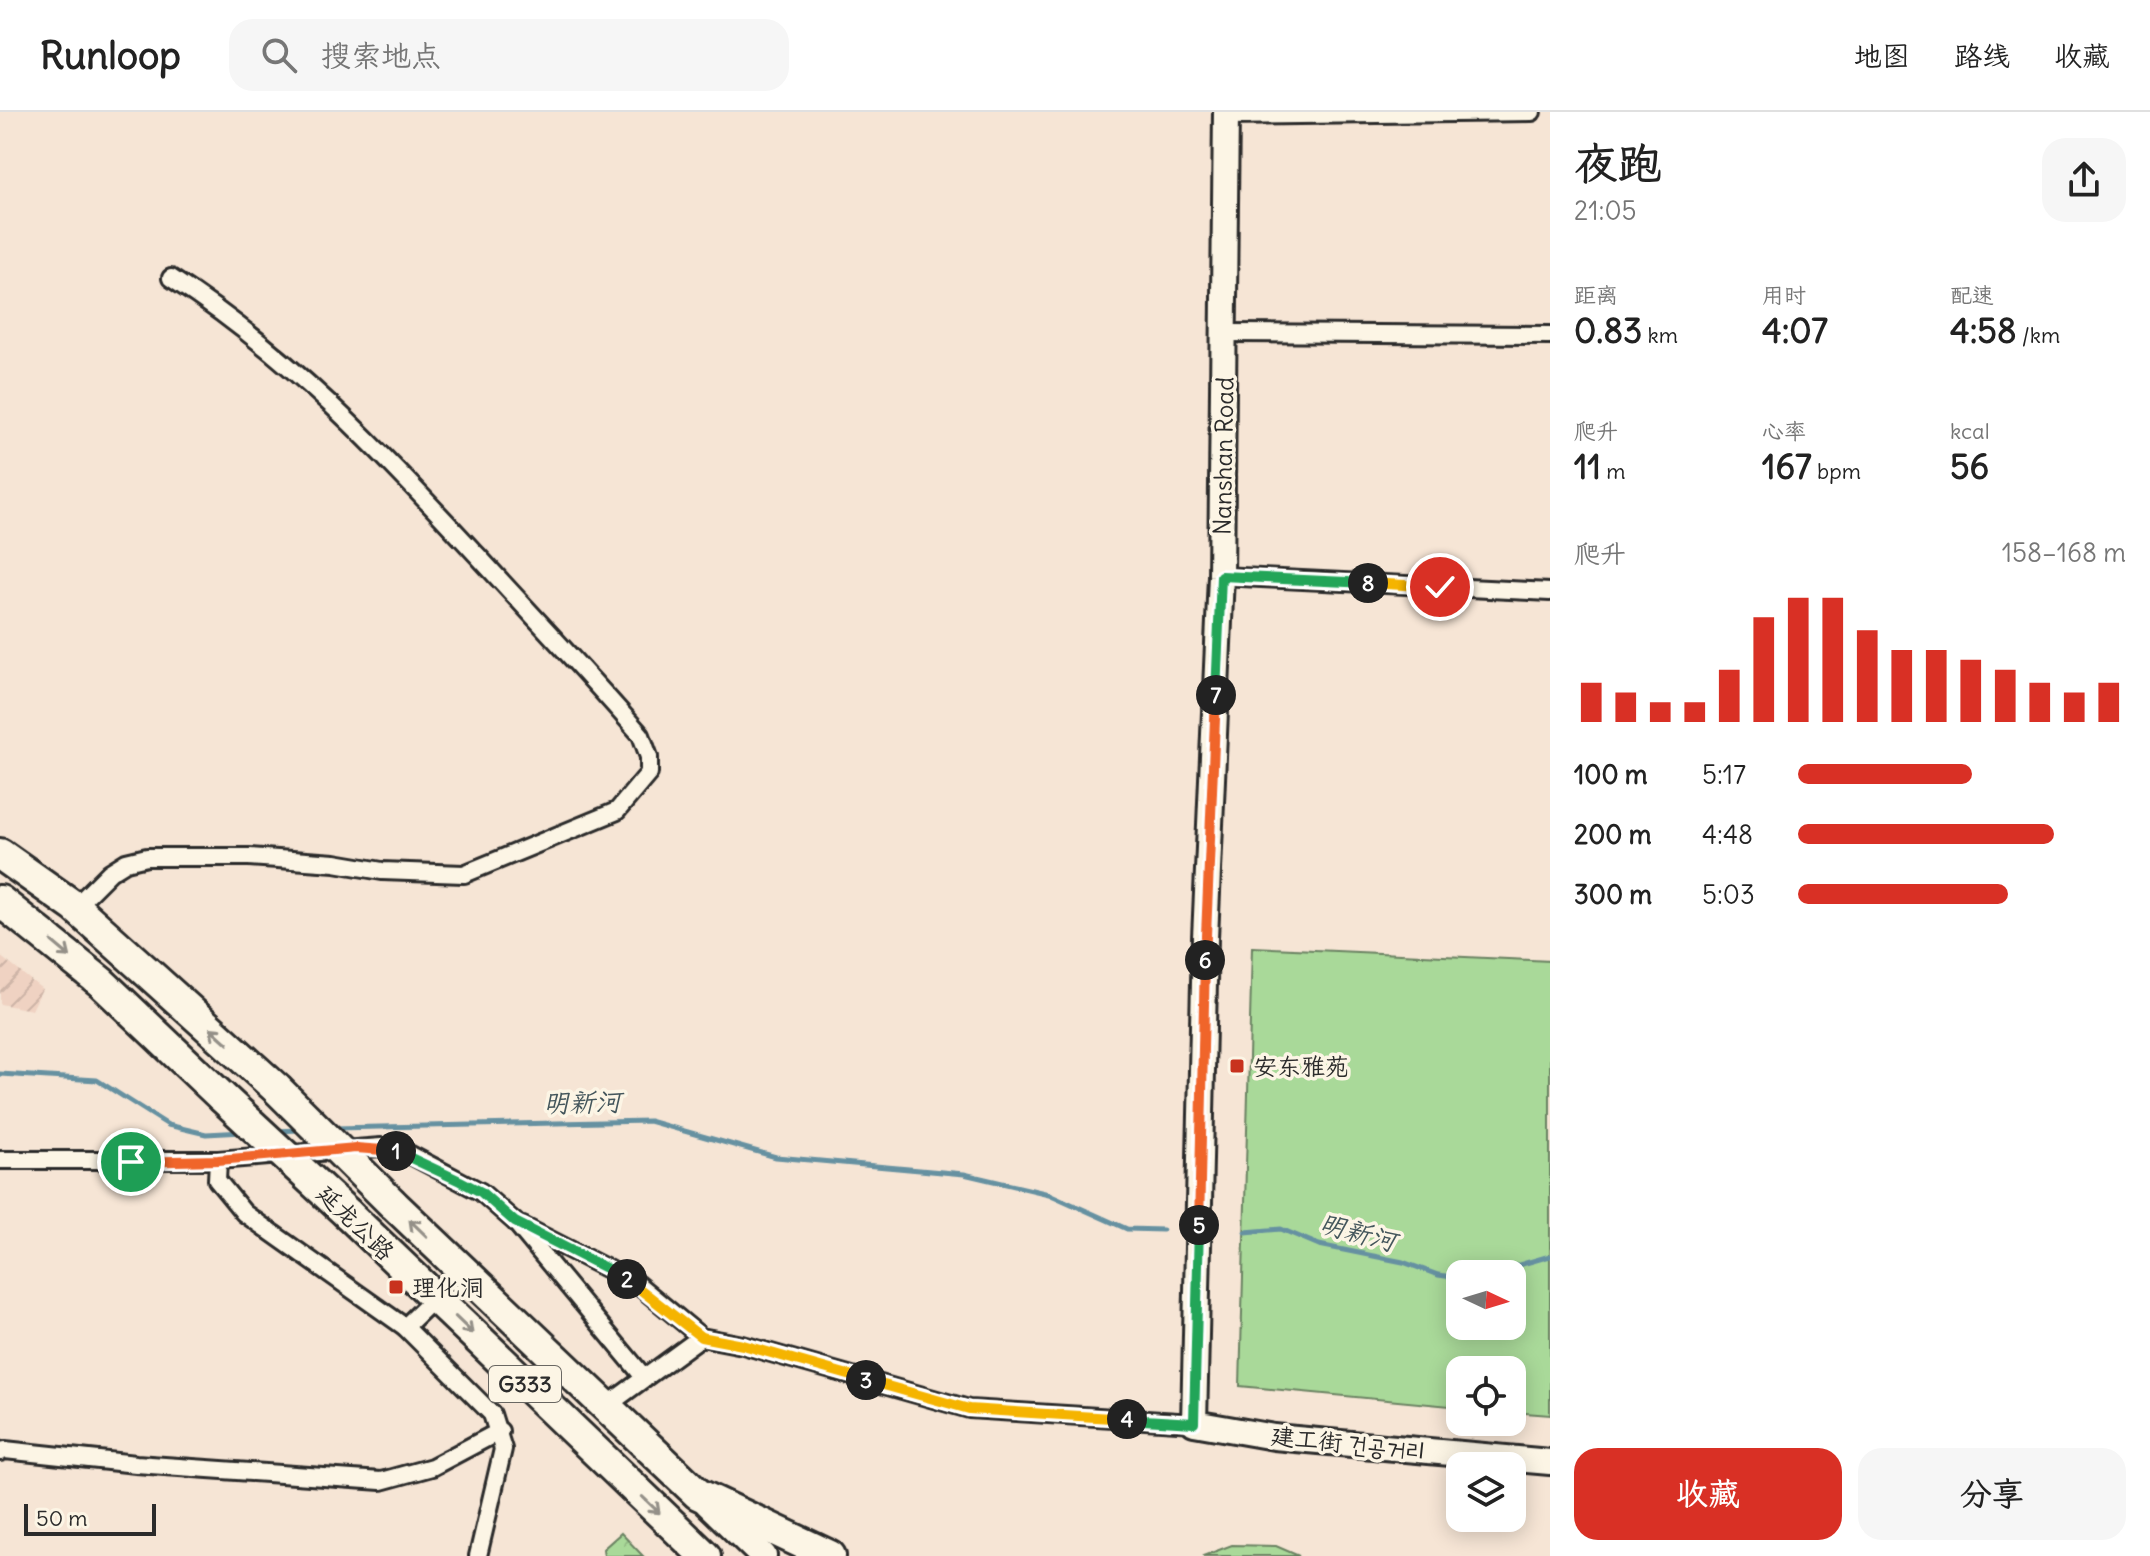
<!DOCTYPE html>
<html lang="zh">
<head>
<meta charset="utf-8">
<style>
	:root { --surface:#fff; --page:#f6f6f6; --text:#222; --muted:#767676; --line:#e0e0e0; --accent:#d93025 }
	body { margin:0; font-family:Delius,"LXGW WenKai TC","Poor Story",sans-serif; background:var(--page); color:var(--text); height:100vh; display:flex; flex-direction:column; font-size:30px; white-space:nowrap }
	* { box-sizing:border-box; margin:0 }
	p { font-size:26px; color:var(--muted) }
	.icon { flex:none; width:44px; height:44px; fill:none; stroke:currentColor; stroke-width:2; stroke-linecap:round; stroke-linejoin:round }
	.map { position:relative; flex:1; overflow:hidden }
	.sheet { display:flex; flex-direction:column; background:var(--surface); width:600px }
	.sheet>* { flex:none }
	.needle { width:52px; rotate:94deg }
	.fabs { position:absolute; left:1446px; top:1148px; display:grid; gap:16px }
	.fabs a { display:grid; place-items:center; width:80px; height:80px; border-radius:16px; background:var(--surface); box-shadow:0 4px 20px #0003; font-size:40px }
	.scale { position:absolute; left:24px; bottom:20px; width:132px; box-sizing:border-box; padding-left:8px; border:4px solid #2b2b2b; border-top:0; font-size:22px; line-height:28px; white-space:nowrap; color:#2b2b2b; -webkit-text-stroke:6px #fcf5e5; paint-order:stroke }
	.pin { position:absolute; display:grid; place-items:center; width:68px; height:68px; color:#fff; margin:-34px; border:4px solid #fff; border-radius:50%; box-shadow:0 2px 8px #0007 }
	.km { position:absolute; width:40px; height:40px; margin:-20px; border-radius:50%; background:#222; color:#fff; font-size:22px; line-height:40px; text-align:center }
	.round { display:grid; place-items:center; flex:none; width:84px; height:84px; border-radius:24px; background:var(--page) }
	.headline { display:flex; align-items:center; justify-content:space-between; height:136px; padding:0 24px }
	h1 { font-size:44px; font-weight:700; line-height:60px }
	.figures { display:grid; grid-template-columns:repeat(3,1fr); gap:12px; height:136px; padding:8px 24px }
	.figures div { display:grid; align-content:center }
	.figures b { font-size:34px; font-weight:700 }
	.figures small { font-size:22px; font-weight:400 }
	.figures p { font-size:22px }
	.chart { height:224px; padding:16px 24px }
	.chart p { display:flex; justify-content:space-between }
	.chart svg { width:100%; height:144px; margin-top:8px; stroke:var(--accent); stroke-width:6 }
	.button { display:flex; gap:16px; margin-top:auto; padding:16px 24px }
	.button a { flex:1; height:92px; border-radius:24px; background:var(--accent); color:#fff; font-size:32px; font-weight:700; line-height:92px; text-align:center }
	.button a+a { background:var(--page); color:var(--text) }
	ul { padding:0 24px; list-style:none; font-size:26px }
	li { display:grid; grid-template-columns:128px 96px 1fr; align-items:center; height:60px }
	li i { height:20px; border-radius:10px; background:var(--accent) }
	header { display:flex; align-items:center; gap:48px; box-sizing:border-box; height:112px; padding:0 40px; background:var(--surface); border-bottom:2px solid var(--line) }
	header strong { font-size:38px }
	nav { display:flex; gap:44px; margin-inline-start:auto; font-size:28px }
	.search { width:560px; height:72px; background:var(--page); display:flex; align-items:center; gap:20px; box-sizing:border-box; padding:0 28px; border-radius:24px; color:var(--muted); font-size:30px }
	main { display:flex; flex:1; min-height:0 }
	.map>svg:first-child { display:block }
	.industrial { fill:url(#industrial-furrows) }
	.green { fill:#a9d999; stroke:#6a8262; stroke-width:2; fill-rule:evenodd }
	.forest { fill:url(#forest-crowns); stroke:#6a8262; stroke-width:2 }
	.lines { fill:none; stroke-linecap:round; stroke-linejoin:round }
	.stream { stroke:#6691a1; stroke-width:5 }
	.street-casing { stroke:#2b2b2b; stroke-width:22 }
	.secondary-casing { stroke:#2b2b2b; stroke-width:30 }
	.primary-casing { stroke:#2b2b2b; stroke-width:32 }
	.highway-casing { stroke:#2b2b2b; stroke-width:36 }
	.street { stroke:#fcf5e5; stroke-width:16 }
	.secondary { stroke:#fcf5e5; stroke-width:24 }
	.primary { stroke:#fcf5e5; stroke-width:26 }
	.highway { stroke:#fcf5e5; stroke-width:30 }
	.highway-bridge-casing { stroke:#2b2b2b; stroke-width:36; stroke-linecap:butt }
	.highway-bridge { stroke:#fcf5e5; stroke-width:30 }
	.oneway { stroke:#949088 }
	.split-1-casing { stroke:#fff; stroke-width:16 }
	.split-2-casing { stroke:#fff; stroke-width:16 }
	.split-3-casing { stroke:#fff; stroke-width:16 }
	.split-4-casing { stroke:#fff; stroke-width:16 }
	.split-5-casing { stroke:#fff; stroke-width:16 }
	.split-6-casing { stroke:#fff; stroke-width:16 }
	.split-7-casing { stroke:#fff; stroke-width:16 }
	.split-8-casing { stroke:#fff; stroke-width:16 }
	.split-9-casing { stroke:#fff; stroke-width:16 }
	.split-1 { stroke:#f0652b; stroke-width:10 }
	.split-2 { stroke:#22a559; stroke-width:10 }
	.split-3 { stroke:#f5b400; stroke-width:10 }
	.split-4 { stroke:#f5b400; stroke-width:10 }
	.split-5 { stroke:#22a559; stroke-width:10 }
	.split-6 { stroke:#f0652b; stroke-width:10 }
	.split-7 { stroke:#f0652b; stroke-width:10 }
	.split-8 { stroke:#22a559; stroke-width:10 }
	.split-9 { stroke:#f5b400; stroke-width:10 }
	.poi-dot { fill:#c8321e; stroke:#fcf5e5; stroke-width:3 }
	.labels { text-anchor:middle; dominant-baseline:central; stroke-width:7; stroke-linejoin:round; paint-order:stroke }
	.shield { fill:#fcf5e5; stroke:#6a6863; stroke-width:2 }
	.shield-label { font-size:22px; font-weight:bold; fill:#2b2b2b }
	.street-label { font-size:24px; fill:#2b2b2b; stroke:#fcf5e5 }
	.poi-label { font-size:24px; fill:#2b2b2b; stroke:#fcf5e5; text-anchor:start }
	.water-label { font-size:26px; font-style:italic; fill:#44565c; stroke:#fcf5e5 }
</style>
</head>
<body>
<header>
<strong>Runloop</strong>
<div class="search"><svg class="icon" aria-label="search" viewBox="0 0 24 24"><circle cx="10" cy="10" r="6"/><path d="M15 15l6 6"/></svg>搜索地点</div>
<nav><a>地图</a><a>路线</a><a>收藏</a></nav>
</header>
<main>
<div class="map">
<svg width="1550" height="1444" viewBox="0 0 1550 1444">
	<defs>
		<pattern id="industrial-furrows" width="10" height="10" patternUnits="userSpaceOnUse" patternTransform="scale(2)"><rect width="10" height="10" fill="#efd2c2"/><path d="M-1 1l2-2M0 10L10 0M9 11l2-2" fill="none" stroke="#cdb4a7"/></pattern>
		<pattern id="forest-crowns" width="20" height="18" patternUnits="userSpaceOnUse" patternTransform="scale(2)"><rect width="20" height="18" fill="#a9d999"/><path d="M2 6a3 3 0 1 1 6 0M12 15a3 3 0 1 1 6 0" fill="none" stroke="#92ba84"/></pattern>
	</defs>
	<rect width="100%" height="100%" fill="#f6e5d5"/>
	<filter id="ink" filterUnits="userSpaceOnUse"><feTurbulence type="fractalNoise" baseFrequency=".0125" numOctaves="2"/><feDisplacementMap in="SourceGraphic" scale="16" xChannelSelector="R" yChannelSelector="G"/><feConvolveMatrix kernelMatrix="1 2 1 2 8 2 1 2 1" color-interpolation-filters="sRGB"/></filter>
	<g filter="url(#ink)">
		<polygon class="industrial" points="0,844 42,877 32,898 0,892"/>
		<path class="green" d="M1252 835 1550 849V1303L1512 1300V1258H1460V1295L1240 1274ZM1460 1162H1512V1214H1460Z"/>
		<g class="forest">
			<polygon points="621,1421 643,1444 604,1444 603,1437"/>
			<polygon points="1232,1433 1276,1434 1299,1444 1203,1444"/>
		</g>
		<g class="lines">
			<g class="stream">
				<polyline points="0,962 97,968 168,1013 206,1022 244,1020"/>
				<polyline points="334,1016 649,1009 776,1045 964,1062 1049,1082 1127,1117 1163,1118"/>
				<polyline points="274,1019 300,1018"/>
				<polyline points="1245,1120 1281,1117 1319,1133 1403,1150 1438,1163 1460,1166"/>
				<polyline points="1488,1162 1550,1144"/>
			</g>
			<defs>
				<g id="street">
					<polyline points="1226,4 1532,0"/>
					<polyline points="1226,221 1550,223"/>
					<polyline points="1221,464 1550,480"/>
					<path d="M75 795 110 760 126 750 147 745H249L335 751 382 759 464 762 617 699 649 661V645L641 623C588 562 532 503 477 443 380 339 292 244 171 166"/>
					<polyline points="0,1048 218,1048 381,1035 409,1042 481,1080 515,1110 643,1264"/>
					<polyline points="218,1048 217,1068 244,1101 405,1215 492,1302 503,1337 478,1444"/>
					<polyline points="523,1114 637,1172 701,1225 743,1233 969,1297 1194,1311"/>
					<polyline points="405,1215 435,1186"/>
					<polyline points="605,1295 701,1225"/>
					<polyline points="0,1340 5,1338 136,1352 381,1369 432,1355 500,1319"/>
				</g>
				<polyline id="secondary" points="1226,0 1221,464 1205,826 1194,1311 1274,1325 1550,1350"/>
				<polyline id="primary" points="708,1391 763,1444"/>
				<g id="highway">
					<polyline points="0,742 75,795 277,977"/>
					<polyline points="0,789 102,871 222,985"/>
					<polyline points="392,1091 698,1382 830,1444"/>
					<polyline points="347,1101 705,1444"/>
				</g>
			</defs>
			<use href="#street" class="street-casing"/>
			<use href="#secondary" class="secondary-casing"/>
			<use href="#primary" class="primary-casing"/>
			<use href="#highway" class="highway-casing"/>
			<use href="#street" class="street"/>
			<use href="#secondary" class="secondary"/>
			<use href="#primary" class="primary"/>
			<use href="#highway" class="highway"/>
			<defs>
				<g id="highway-bridge">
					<polyline points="277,977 392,1091"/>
					<polyline points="222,985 347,1101"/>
				</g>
			</defs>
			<use href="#highway-bridge" class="highway-bridge-casing"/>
			<use href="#highway-bridge" class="highway-bridge"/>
		</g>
		<defs><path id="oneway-shaft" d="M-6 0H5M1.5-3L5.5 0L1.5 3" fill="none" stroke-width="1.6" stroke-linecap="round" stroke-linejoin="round" transform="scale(2)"/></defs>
		<g class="oneway">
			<use href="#oneway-shaft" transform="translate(61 837) rotate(40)"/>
			<use href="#oneway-shaft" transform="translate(219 924) rotate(-138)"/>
			<use href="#oneway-shaft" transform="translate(418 1116) rotate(-136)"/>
			<use href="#oneway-shaft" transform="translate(464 1213) rotate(44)"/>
			<use href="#oneway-shaft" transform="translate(651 1393) rotate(44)"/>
		</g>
	</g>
	<g class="lines" filter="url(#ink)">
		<defs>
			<polyline id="split-1" points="131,1050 218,1048 356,1036 396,1039"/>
			<polyline id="split-2" points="396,1039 460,1069 481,1080 515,1110 627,1167"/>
			<polyline id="split-3" points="627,1167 701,1225 743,1233 866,1268"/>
			<polyline id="split-4" points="866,1268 969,1297 1127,1307"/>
			<polyline id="split-5" points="1127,1307 1194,1311 1199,1113"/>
			<polyline id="split-6" points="1199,1113 1205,848"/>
			<polyline id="split-7" points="1205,848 1216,583"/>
			<polyline id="split-8" points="1216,583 1221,464 1368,471"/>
			<polyline id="split-9" points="1368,471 1440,475"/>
		</defs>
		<use href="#split-1" class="split-1-casing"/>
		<use href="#split-2" class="split-2-casing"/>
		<use href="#split-3" class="split-3-casing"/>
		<use href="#split-4" class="split-4-casing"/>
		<use href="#split-5" class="split-5-casing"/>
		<use href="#split-6" class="split-6-casing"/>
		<use href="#split-7" class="split-7-casing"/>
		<use href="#split-8" class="split-8-casing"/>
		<use href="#split-9" class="split-9-casing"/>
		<use href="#split-1" class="split-1"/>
		<use href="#split-2" class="split-2"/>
		<use href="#split-3" class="split-3"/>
		<use href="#split-4" class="split-4"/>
		<use href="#split-5" class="split-5"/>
		<use href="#split-6" class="split-6"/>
		<use href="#split-7" class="split-7"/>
		<use href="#split-8" class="split-8"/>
		<use href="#split-9" class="split-9"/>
	</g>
	<g class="poi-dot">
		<rect x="1229" y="946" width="16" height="16" rx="4"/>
		<rect x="388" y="1167" width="16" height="16" rx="4"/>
	</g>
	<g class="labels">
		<rect class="shield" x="489" y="1254" width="72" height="36" rx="6"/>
		<g class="shield-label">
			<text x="525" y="1272">G333</text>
		</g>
		<g class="street-label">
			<text transform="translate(1223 344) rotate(-89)">Nanshan Road</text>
			<text transform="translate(356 1110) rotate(44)">延龙公路</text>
			<text transform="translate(1348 1331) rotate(6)">建工街 건공거리</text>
		</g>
		<g class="poi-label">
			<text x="1253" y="954">安东雅苑</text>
			<text x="412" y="1175">理化洞</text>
		</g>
		<g class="water-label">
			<text transform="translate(582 990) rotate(-1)">明新河</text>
			<text transform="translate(1358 1120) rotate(15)">明新河</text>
		</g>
	</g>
</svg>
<div class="fabs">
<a><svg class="needle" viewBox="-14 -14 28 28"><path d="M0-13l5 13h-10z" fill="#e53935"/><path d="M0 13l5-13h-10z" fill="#767676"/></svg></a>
<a><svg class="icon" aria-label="locate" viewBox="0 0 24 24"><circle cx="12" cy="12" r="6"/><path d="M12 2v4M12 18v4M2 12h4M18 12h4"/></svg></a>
<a><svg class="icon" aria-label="layers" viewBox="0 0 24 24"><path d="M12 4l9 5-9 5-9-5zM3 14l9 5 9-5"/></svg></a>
</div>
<div class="scale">50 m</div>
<div class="pin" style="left:131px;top:1050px;background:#1e9e55"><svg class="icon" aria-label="arrive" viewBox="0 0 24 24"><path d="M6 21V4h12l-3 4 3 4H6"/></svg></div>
<div class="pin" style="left:1440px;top:475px;background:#d93025"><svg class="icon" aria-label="check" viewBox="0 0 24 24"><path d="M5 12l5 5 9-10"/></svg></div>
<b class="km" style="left:396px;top:1039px">1</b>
<b class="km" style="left:627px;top:1167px">2</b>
<b class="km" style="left:866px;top:1268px">3</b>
<b class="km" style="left:1127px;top:1307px">4</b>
<b class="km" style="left:1199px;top:1113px">5</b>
<b class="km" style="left:1205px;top:848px">6</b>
<b class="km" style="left:1216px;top:583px">7</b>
<b class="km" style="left:1368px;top:471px">8</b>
</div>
<section class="sheet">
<div class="headline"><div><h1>夜跑</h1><p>21:05</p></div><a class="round"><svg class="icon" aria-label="share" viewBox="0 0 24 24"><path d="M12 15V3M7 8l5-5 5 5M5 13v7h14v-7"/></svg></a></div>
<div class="figures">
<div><p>距离</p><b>0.83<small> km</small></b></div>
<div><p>用时</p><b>4:07</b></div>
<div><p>配速</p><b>4:58<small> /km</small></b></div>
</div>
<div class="figures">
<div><p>爬升</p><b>11<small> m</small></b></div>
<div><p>心率</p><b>167<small> bpm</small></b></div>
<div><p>kcal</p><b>56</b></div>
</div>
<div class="chart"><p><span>爬升</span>158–168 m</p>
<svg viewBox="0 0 160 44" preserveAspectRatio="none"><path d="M5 44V32M15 44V35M25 44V38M35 44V38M45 44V28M55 44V12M65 44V6M75 44V6M85 44V16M95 44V22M105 44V22M115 44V25M125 44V28M135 44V32M145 44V35M155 44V32"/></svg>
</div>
<ul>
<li><b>100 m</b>5:17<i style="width:53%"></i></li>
<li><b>200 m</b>4:48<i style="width:78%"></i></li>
<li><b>300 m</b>5:03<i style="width:64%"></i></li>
</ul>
<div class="button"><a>收藏</a><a>分享</a></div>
</section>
</main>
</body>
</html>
